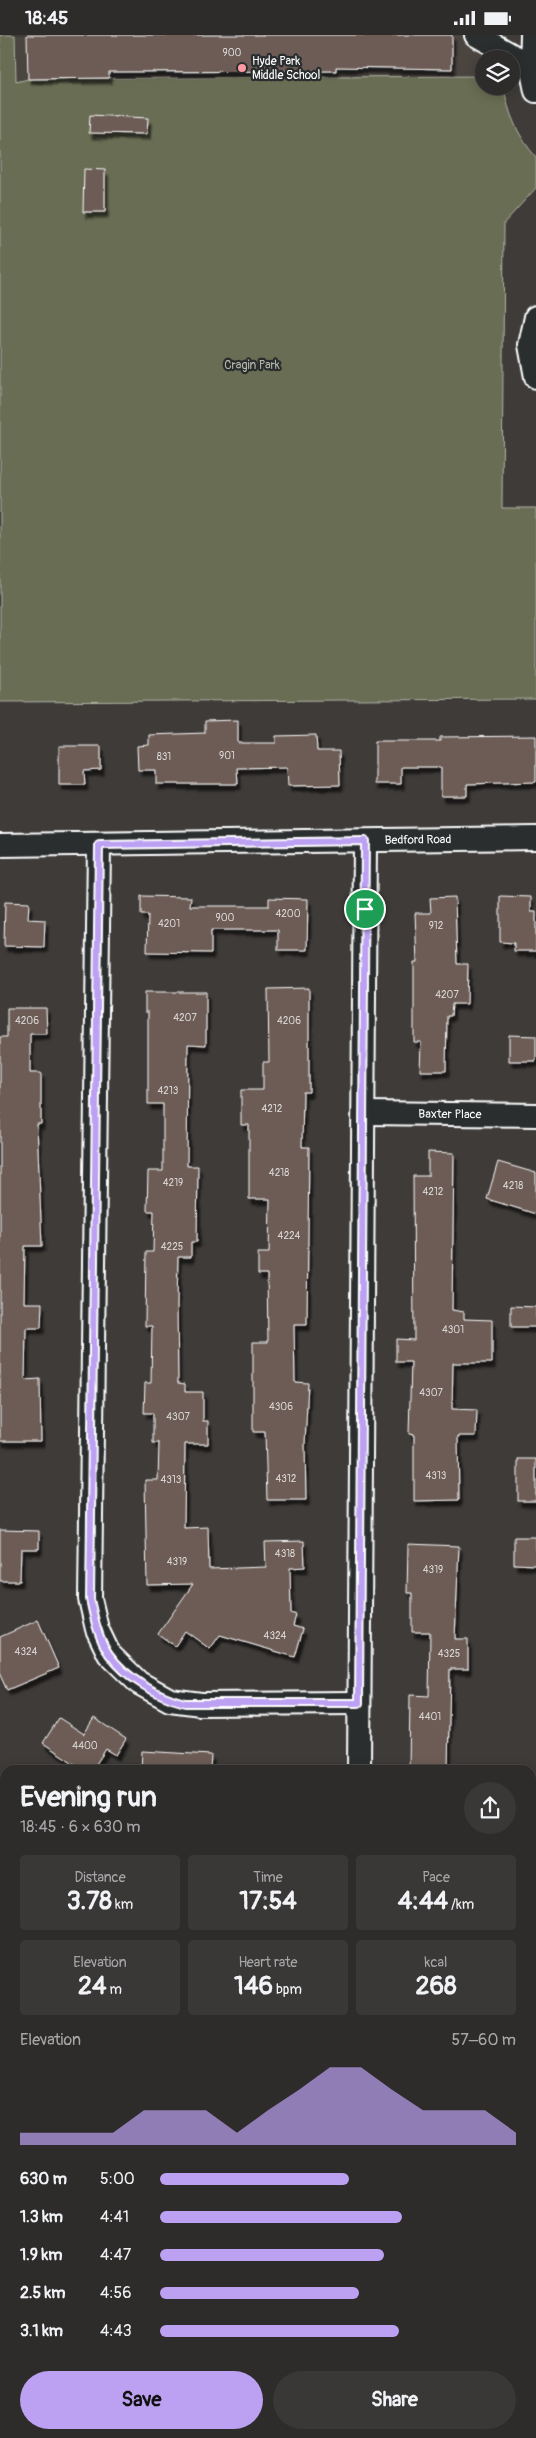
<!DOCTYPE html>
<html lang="en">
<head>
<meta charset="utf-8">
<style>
	:root { --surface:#2e2c2b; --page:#3a3837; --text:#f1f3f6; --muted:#a7a7a9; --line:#494847; --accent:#bca0f2 }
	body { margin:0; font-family:Pangolin,sans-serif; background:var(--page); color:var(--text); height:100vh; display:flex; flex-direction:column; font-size:19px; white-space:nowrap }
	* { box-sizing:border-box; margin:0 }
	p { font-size:16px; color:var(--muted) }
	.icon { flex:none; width:28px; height:28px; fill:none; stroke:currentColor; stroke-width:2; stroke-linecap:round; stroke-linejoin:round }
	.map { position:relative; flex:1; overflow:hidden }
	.side { position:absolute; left:0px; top:1730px; width:536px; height:674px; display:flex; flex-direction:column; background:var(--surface); border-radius:15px 15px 0 0; box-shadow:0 2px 12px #0003,0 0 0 1px var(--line) }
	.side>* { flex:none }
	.buttons { position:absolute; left:475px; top:15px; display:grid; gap:10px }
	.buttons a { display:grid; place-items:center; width:45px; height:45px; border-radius:50%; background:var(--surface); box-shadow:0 2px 12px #0003,0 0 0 1px var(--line); font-size:25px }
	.pin { position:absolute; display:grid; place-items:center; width:42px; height:42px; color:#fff; margin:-21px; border:2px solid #fff; border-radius:50%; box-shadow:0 1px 5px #0007 }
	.round { display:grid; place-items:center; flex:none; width:52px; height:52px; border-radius:26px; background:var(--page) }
	.summary { display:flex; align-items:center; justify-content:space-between; height:85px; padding:0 20px }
	h1 { font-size:28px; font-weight:800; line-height:38px }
	.figures { display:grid; grid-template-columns:repeat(3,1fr); gap:8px; height:85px; padding:5px 20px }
	.figures div { display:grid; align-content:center; border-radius:5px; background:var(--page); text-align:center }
	.figures b { font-size:25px; font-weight:800 }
	.figures small { font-size:14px; font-weight:400 }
	.figures p { font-size:14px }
	.chart { height:140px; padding:10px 20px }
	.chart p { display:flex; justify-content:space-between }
	.chart svg { width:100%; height:90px; margin-top:5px; fill:var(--accent); opacity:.7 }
	.action { display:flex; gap:10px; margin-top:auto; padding:10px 20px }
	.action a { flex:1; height:58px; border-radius:30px; background:var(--accent); color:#111; font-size:20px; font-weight:800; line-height:58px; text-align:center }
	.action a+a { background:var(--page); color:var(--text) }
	ul { padding:0 20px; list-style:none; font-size:16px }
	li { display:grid; grid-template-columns:80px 60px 1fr; align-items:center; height:38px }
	li i { height:12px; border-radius:6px; background:var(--accent) }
	.status { display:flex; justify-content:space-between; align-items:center; height:35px; padding:0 25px; background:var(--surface); direction:ltr }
	.status svg { height:14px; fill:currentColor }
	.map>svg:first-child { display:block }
	.built { fill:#4c4541 }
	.green { fill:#686d53; stroke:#b4b6a9 }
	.building { fill:#6c5c54; stroke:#fff; filter:url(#shadow) }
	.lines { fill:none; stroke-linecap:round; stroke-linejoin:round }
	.minor-casing { stroke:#fff; stroke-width:26 }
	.minor { stroke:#2a2d2e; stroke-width:22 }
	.route-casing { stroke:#fff; stroke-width:10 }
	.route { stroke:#bca0f2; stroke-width:6 }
	.poi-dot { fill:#ff9aa2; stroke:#2a2d2e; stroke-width:2 }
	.labels { text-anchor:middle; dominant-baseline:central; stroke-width:4.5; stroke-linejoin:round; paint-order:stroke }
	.number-label { font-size:10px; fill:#dad6d4 }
	.poi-label { font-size:12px; fill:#fff; stroke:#2a2d2e; text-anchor:start }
	.park-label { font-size:12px; fill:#b4b6a9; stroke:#2a2d2e }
	.street-label { font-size:12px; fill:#fff; stroke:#2a2d2e }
</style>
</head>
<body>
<div class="status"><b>18:45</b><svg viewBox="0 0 49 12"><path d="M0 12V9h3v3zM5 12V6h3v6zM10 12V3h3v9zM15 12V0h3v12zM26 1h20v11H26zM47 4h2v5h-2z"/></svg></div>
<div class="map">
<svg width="536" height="2403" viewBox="0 0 536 2403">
	<defs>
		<filter id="shadow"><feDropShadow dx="3" dy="5.5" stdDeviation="1" flood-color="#0009"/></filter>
	</defs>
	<rect width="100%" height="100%" fill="#3e3b39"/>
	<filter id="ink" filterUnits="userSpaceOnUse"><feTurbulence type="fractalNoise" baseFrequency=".02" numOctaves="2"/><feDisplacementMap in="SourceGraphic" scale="10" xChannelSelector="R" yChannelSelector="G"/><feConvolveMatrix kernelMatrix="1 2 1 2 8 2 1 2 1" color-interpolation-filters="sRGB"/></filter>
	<g filter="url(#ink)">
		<polygon class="built" points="0,0 503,0 503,24 484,24 484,41 109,44 12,49"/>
		<path class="green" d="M0 0H15L16 47 28 44 484 41V51H504C507 77 519 103 536 122V153L504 188 502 473H536V664L0 667Z"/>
		<g class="building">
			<polygon points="27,0 452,0 452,34 336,32 336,36 109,37 109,43 28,44"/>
			<polygon points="90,80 148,83 147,99 89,98"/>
			<polygon points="84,134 105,135 105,177 83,177"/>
			<polygon points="238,685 238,708 276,708 276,701 316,700 317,716 339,716 340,750 288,751 287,732 237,733 238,749 156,749 156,735 138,735 137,711 149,710 149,700 205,698 205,686"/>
			<polygon points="536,701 536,747 467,749 467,761 441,761 441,732 401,732 401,749 375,749 375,706 440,706 440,702"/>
			<polygon points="59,711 101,711 101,735 84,736 85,750 59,750"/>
			<polygon points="141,861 191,862 190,871 269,871 269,863 308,864 307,915 278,915 278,895 211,895 211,918 147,917 148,880 141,880"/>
			<polygon points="500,861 531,862 531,877 536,877 536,916 514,916 514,908 500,907"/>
			<polygon points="455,862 457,929 468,929 467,969 452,969 451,981 447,981 446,1036 420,1036 421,1007 414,1007 414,927 417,927 415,878 431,878 430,863"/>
			<polygon points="5,867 29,868 28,884 45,885 44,912 4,911"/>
			<polygon points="309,953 309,1057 303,1057 302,1112 309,1112 307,1290 294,1290 295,1347 308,1348 305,1409 306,1465 267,1465 265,1397 253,1397 253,1307 268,1307 267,1239 258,1239 258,1218 269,1218 270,1164 249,1164 249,1090 241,1090 241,1055 263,1055 263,1027 269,1027 268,954"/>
			<polygon points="145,957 206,957 206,1010 188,1009 187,1131 198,1131 197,1207 191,1207 191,1222 178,1222 177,1269 178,1348 185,1349 185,1357 203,1357 203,1386 208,1386 208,1409 185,1409 184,1493 208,1492 209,1534 266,1532 265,1507 304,1506 305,1532 290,1533 291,1578 296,1580 293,1591 303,1594 295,1622 220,1600 210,1614 185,1596 175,1611 158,1599 193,1549 147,1550 145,1445 158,1445 159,1408 153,1408 153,1378 144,1378 145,1348 151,1348 152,1291 145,1291 146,1217 153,1217 154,1176 147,1176 148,1136 163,1136 163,1069 148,1069 148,977 145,977"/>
			<polygon points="7,973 46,973 47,999 30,999 30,1038 41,1038 41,1089 37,1089 42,1211 25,1211 24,1268 42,1268 41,1293 26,1293 25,1345 40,1344 41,1406 0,1406 0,1002 7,1002"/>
			<polygon points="509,1000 536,1001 536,1026 509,1026"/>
			<polygon points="428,1117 454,1118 452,1275 464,1277 464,1284 492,1285 492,1328 453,1328 452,1374 477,1375 476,1401 458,1401 459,1465 414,1466 414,1400 409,1399 411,1327 396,1327 396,1304 414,1305 413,1141 428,1141"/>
			<polygon points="498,1127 536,1138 536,1179 487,1164"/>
			<polygon points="511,1271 536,1272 536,1292 511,1292"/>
			<rect x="518" y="1424" width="18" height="42"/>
			<polygon points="0,1495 39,1496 39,1514 21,1514 20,1546 0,1546"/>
			<polygon points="514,1502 536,1502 536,1530 514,1529"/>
			<polygon points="408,1509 459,1511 455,1604 468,1604 468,1634 450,1634 448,1735 409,1735 410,1660 429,1661 430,1597 412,1597 412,1558 407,1558"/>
			<polygon points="38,1585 59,1633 7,1655 0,1640 0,1602"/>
			<polygon points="59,1683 84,1699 94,1683 126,1704 116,1720 106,1714 92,1735 84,1735 43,1708"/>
			<polygon points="142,1716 211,1720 210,1735 141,1735"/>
		</g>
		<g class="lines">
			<defs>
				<g id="minor">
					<polyline points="476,0 531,31"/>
					<polyline points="532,0 531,31 536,56"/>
					<polyline points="536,282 530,310 536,342"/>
					<path id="s1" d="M0 810 536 803"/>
					<polyline points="99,810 90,1564 97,1594 109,1619 139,1648 170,1665 201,1669 359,1668"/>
					<path id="s2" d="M364 1078 536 1080"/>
					<polyline points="359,1735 365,806"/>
					<polyline points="531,1938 536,1938"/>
					<polyline points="0,1948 5,1948"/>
					<polyline points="531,2216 536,2216"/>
					<polyline points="0,2217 5,2218"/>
					<polyline points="353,2403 353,2399"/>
				</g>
			</defs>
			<use href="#minor" class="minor-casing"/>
			<use href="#minor" class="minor"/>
		</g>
	</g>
	<g class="lines" filter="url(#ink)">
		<defs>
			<path id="route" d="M365 806 359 1668H185C157 1661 126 1643 109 1619 98 1603 94 1583 90 1564L99 810Z"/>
		</defs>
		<use href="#route" class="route-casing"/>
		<use href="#route" class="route"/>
	</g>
	<circle class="poi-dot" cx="242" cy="33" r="5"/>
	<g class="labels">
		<g class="number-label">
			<text x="232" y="18">900</text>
			<text x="227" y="721">901</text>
			<text x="164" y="722">831</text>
			<text x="288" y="879">4200</text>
			<text x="225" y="883">900</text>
			<text x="169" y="889">4201</text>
			<text x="436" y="891">912</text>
			<text x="447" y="960">4207</text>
			<text x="185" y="983">4207</text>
			<text x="27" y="986">4206</text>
			<text x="289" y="986">4206</text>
			<text x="168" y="1056">4213</text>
			<text x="272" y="1074">4212</text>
			<text x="279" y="1138">4218</text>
			<text x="173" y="1148">4219</text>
			<text x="513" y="1151">4218</text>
			<text x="433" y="1157">4212</text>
			<text x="289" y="1201">4224</text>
			<text x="172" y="1212">4225</text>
			<text x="453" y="1295">4301</text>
			<text x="431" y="1358">4307</text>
			<text x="281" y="1372">4306</text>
			<text x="178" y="1382">4307</text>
			<text x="436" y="1441">4313</text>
			<text x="286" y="1444">4312</text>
			<text x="171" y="1445">4313</text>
			<text x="285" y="1519">4318</text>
			<text x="177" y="1527">4319</text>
			<text x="433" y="1535">4319</text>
			<text x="275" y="1601">4324</text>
			<text x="26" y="1617">4324</text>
			<text x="449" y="1619">4325</text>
			<text x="430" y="1682">4401</text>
			<text x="85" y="1711">4400</text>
		</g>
		<g class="poi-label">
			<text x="252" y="26">Hyde Park<tspan x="252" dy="14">Middle School</tspan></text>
		</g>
		<g class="park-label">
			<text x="252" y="330">Cragin Park</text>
		</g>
		<g class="street-label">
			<text stroke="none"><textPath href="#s1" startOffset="418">Bedford Road</textPath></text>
			<text stroke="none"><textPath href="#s2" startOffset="86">Baxter Place</textPath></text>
		</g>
	</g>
</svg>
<div class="buttons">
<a><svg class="icon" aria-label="layers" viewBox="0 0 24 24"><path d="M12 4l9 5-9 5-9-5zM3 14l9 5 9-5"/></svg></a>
</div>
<div class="pin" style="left:365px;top:874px;background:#1e9e55"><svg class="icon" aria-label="arrive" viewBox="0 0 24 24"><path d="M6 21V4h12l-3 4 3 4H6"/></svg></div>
<section class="side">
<div class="summary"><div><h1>Evening run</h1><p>18:45 · 6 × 630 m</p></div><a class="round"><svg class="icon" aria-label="share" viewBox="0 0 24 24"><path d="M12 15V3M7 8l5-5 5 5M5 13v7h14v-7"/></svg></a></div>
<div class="figures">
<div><p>Distance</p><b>3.78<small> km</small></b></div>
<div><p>Time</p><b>17:54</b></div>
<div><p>Pace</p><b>4:44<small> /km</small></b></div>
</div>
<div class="figures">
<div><p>Elevation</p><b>24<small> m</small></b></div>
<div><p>Heart rate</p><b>146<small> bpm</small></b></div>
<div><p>kcal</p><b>268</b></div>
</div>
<div class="chart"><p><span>Elevation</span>57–60 m</p>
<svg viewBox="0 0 160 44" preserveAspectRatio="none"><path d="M0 44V38L10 38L20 38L30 38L40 27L50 27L60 27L70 38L80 27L90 17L100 6L110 6L120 17L130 27L140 27L150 27L160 38V44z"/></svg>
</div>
<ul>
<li><b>630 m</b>5:00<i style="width:53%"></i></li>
<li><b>1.3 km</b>4:41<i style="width:68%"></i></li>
<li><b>1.9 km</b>4:47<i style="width:63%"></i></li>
<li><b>2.5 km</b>4:56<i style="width:56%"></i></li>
<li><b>3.1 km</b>4:43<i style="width:67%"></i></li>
</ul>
<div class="action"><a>Save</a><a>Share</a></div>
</section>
</div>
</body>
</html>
